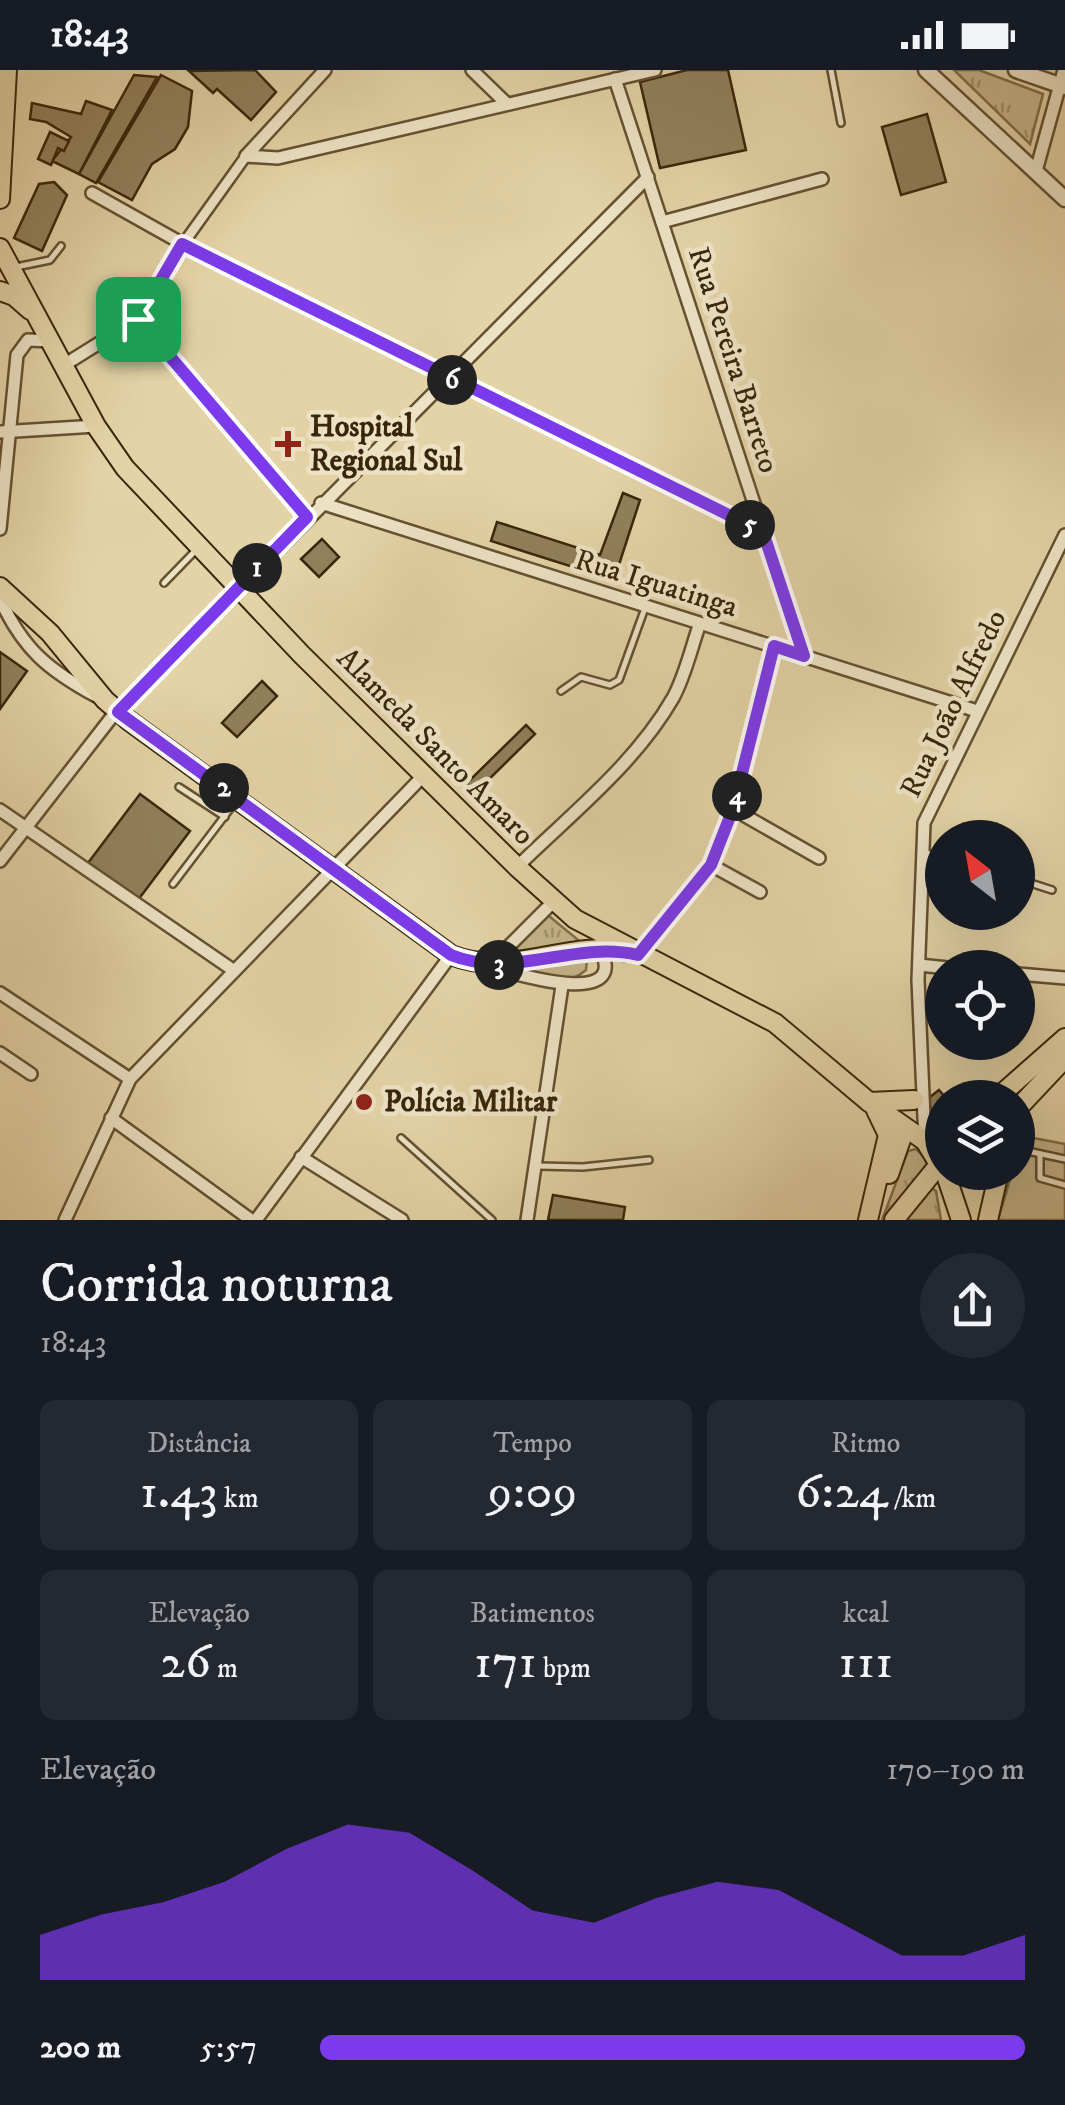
<!DOCTYPE html>
<html lang="pt">
<head>
<meta charset="utf-8">
<style>
	:root { --surface:#171b24; --page:#242831; --text:#f1f3f6; --muted:#9ea1a6; --accent:#7c3aed }
	body { margin:0; font-family:"IM FELL DW Pica",serif; background:var(--page); color:var(--text); height:100vh; display:flex; flex-direction:column; font-size:38px; white-space:nowrap }
	* { box-sizing:border-box; margin:0 }
	p { font-size:32px; color:var(--muted) }
	.icon { flex:none; width:55px; height:55px; fill:none; stroke:currentColor; stroke-width:2; stroke-linecap:round; stroke-linejoin:round }
	.map { position:relative; height:1150px; overflow:hidden }
	.sheet { display:flex; flex-direction:column; background:var(--surface); flex:1 }
	.sheet>* { flex:none }
	.needle { width:65px; rotate:329deg }
	.controls { position:absolute; left:925px; top:750px; display:grid; gap:20px }
	.controls a { display:grid; place-items:center; width:110px; height:110px; border-radius:50%; background:var(--surface); box-shadow:0 10px 40px #0002; font-size:50px }
	.pin { position:absolute; display:grid; place-items:center; width:85px; height:85px; color:#fff; margin:-42px; border-radius:20px; box-shadow:0 5px 15px #0006 }
	.km { position:absolute; width:50px; height:50px; margin:-25px; border-radius:50%; background:#222; color:#fff; font-size:28px; line-height:50px; text-align:center }
	.round { display:grid; place-items:center; flex:none; width:105px; height:105px; border-radius:52px; background:var(--page) }
	.head { display:flex; align-items:center; justify-content:space-between; height:170px; padding:0 40px }
	h1 { font-size:55px; font-weight:600; line-height:75px }
	.metrics { display:grid; grid-template-columns:repeat(3,1fr); gap:15px; height:170px; padding:10px 40px }
	.metrics div { display:grid; align-content:center; border-radius:15px; background:var(--page); text-align:center }
	.metrics b { font-size:50px; font-weight:600 }
	.metrics small { font-size:28px; font-weight:400 }
	.metrics p { font-size:28px }
	.chart { height:280px; padding:20px 40px }
	.chart p { display:flex; justify-content:space-between }
	.chart svg { width:100%; height:180px; margin-top:10px; fill:var(--accent); opacity:.7 }
	ul { padding:0 40px; list-style:none; font-size:32px }
	li { display:grid; grid-template-columns:160px 120px 1fr; align-items:center; height:75px }
	li i { height:25px; border-radius:12px; background:var(--accent) }
	.status { display:flex; justify-content:space-between; align-items:center; height:70px; padding:0 50px; background:var(--surface); direction:ltr }
	.status svg { height:28px; fill:currentColor }
	.map>svg:first-child { display:block }
	.green { fill:#c6b68b; stroke:#806e4a; stroke-width:2.5 }
	.park { fill:url(#park-tufts); stroke:#806e4a; stroke-width:2.5 }
	.building { fill:#91805b; stroke:#39260a; stroke-width:2.5 }
	.lines { fill:none; stroke-linecap:round; stroke-linejoin:round }
	.service-casing { stroke:#645131; stroke-width:10 }
	.pedestrian-casing { stroke:#645131; stroke-width:14 }
	.minor-casing { stroke:#645131; stroke-width:16 }
	.tertiary-casing { stroke:#645131; stroke-width:19 }
	.primary-casing { stroke:#39260a; stroke-width:22 }
	.service { stroke:#ede2c5; stroke-width:5 }
	.pedestrian { stroke:#ede2c5; stroke-width:9 }
	.minor { stroke:#ede2c5; stroke-width:11 }
	.tertiary { stroke:#ede2c5; stroke-width:14 }
	.primary { stroke:#e3d3a6; stroke-width:18 }
	.route-casing { stroke:#fff; stroke-width:20 }
	.route { stroke:#7c3aed; stroke-width:12 }
	.poi-dot { fill:#8f2418; stroke:#ede2c5; stroke-width:4 }
	.labels { text-anchor:middle; dominant-baseline:central; stroke-width:9; stroke-linejoin:round; paint-order:stroke }
	.street-label { font-size:30px; fill:#39260a; stroke:#ede2c5 }
	.poi-label { font-size:30px; font-weight:bold; fill:#39260a; stroke:#ede2c5; text-anchor:start }
</style>
</head>
<body>
<div class="status"><b>18:43</b><svg viewBox="0 0 49 12"><path d="M0 12V9h3v3zM5 12V6h3v6zM10 12V3h3v9zM15 12V0h3v12zM26 1h20v11H26zM47 4h2v5h-2z"/></svg></div>
<div class="map">
<svg width="1065" height="1150" viewBox="0 0 1065 1150">
	<defs>
		<pattern id="park-tufts" width="24" height="20" patternUnits="userSpaceOnUse" patternTransform="scale(2.5)"><rect width="24" height="20" fill="#c6b68b"/><path d="M3 7l-1-3M5 7V3M7 7l1-3M15 17l-1-3M17 17v-4M19 17l1-3" fill="none" stroke="#a29470"/></pattern>
	</defs>
	<rect width="100%" height="100%" fill="#e3d3a6"/>
	<filter id="stains"><feTurbulence type="fractalNoise" baseFrequency=".002" numOctaves="4"/><feColorMatrix values="0 0 0 0 .2 0 0 0 0 .09 0 0 0 0 .02 0 0 0 .5 -.17"/></filter>
	<radialGradient id="worn" r=".72"><stop offset=".6" stop-color="#630" stop-opacity="0"/><stop offset="1" stop-color="#630" stop-opacity=".3"/></radialGradient>
	<polygon class="green" points="1023,1066 1065,1074 1065,1150 998,1150 1012,1103 1018,1102"/>
	<g class="park">
		<polygon points="954,0 979,0 1043,24 1030,74"/>
		<path d="M544 842 588 878 586 900C560 923 526 904 496 895Z"/>
		<polygon points="916,1079 930,1093 882,1150 908,1081"/>
		<polygon points="929,1116 936,1121 941,1150 900,1150"/>
	</g>
	<g class="building">
		<polygon points="255,0 276,22 251,50 217,19 213,23 189,1"/>
		<polygon points="687,0 728,0 746,80 660,98 640,12"/>
		<polygon points="134,5 157,7 96,113 79,104"/>
		<polygon points="161,5 192,21 188,57 175,79 152,94 132,130 98,112"/>
		<polygon points="86,31 112,40 79,104 52,91 71,67 46,52 30,49 32,33 81,44"/>
		<polygon points="927,44 946,112 901,125 882,57"/>
		<polygon points="50,62 69,71 64,81 58,78 51,95 38,89"/>
		<polygon points="54,112 67,125 42,181 14,168 39,114"/>
		<polygon points="623,423 640,430 614,510 491,471 497,452 600,485"/>
		<polygon points="322,469 339,487 319,507 301,489"/>
		<polygon points="0,582 27,601 0,639"/>
		<polygon points="262,611 277,626 237,667 222,653"/>
		<polygon points="526,655 535,664 475,723 466,714"/>
		<polygon points="140,724 190,761 138,830 88,793"/>
		<polygon points="939,1020 946,1028 940,1049 925,1031"/>
		<polygon points="553,1125 625,1137 623,1150 548,1150"/>
	</g>
	<g class="lines">
		<defs>
			<g id="service">
				<polyline points="831,0 841,53"/>
				<polyline points="16,197 50,190 61,176"/>
				<polyline points="164,513 197,479"/>
				<polyline points="561,621 581,607 610,615 619,610 645,538"/>
				<polyline points="179,717 225,747"/>
				<polyline points="925,783 942,787"/>
				<polyline points="1018,809 1052,820"/>
				<polyline points="173,814 236,731"/>
				<polyline points="401,1068 492,1150"/>
				<polyline points="1018,1079 1065,1089"/>
				<polyline points="1040,1084 1040,1108 1065,1115"/>
				<polyline points="538,1096 583,1097 649,1090"/>
			</g>
			<polyline id="pedestrian" points="183,174 246,86"/>
			<g id="minor">
				<polyline points="472,0 506,33"/>
				<polyline points="615,9 804,586"/>
				<polyline points="246,86 278,88 655,0"/>
				<polyline points="246,86 325,0"/>
				<polyline points="1036,101 1064,0"/>
				<polyline points="92,123 183,174 763,462"/>
				<polyline points="662,152 822,109"/>
				<polyline points="138,249 307,447"/>
				<polyline points="64,295 138,249 183,174"/>
				<polyline points="0,362 96,356"/>
				<polyline points="321,433 977,641"/>
				<polyline points="0,459 17,285 28,270 52,271"/>
				<path d="M0 529C23 579 48 600 96 626"/>
				<polyline points="733,739 819,788"/>
				<polyline points="0,740 233,900"/>
				<polyline points="0,791 111,648 648,107"/>
				<polyline points="711,795 760,822"/>
				<path d="M517 797C571 744 635 694 673 628 685 606 691 579 699 556"/>
				<polyline points="638,885 711,795 733,739 774,577"/>
				<polyline points="494,891 554,831"/>
				<polyline points="919,895 948,898"/>
				<path d="M491 897C513 903 636 942 598 875"/>
				<polyline points="1018,904 1065,908"/>
				<polyline points="0,923 130,1009"/>
				<polyline points="0,983 31,1004"/>
				<polyline points="111,1048 251,1150"/>
				<polyline points="925,1071 918,910 924,753 1065,465"/>
				<polyline points="301,1087 402,1150"/>
				<polyline points="65,1150 130,1009 424,705"/>
				<polyline points="256,1150 451,885"/>
				<polyline points="527,1150 562,916"/>
			</g>
			<g id="tertiary">
				<polyline points="926,0 1065,129"/>
				<polyline points="1016,0 1065,17"/>
			</g>
			<g id="primary">
				<polyline points="0,129 7,0"/>
				<polyline points="0,178 96,356 125,398 302,585 517,797 575,849 775,953 869,1032 925,1071 942,1099"/>
				<polyline points="0,221 14,226 30,240"/>
				<path d="M0 517 50 563 105 630 128 650 451 885C511 909 567 869 627 882"/>
				<polyline points="997,1028 1065,968"/>
				<polyline points="869,1032 914,1030"/>
				<polyline points="1018,1038 1065,988"/>
				<polyline points="945,1102 961,1150"/>
				<polyline points="889,1104 905,1058"/>
				<polyline points="868,1150 888,1065 876,1040"/>
				<polyline points="894,1150 942,1091"/>
				<polyline points="988,1150 999,1102"/>
			</g>
		</defs>
		<use href="#service" class="service-casing"/>
		<use href="#pedestrian" class="pedestrian-casing"/>
		<use href="#minor" class="minor-casing"/>
		<use href="#tertiary" class="tertiary-casing"/>
		<use href="#primary" class="primary-casing"/>
		<use href="#service" class="service"/>
		<use href="#pedestrian" class="pedestrian"/>
		<use href="#minor" class="minor"/>
		<use href="#tertiary" class="tertiary"/>
		<use href="#primary" class="primary"/>
	</g>
	<g class="lines">
		<defs>
			<path id="route" d="M182 174 763 462 804 586 774 576 733 739 711 795 638 885C575 870 513 910 451 885L118 642 307 447 138 249Z"/>
		</defs>
		<use href="#route" class="route-casing"/>
		<use href="#route" class="route"/>
	</g>
	<g class="poi-dot">
		<path d="M283 359h10v10h10v10h-10v10h-10v-10h-10v-10h10z"/>
		<circle cx="364" cy="1032" r="10"/>
	</g>
	<g class="labels">
		<g class="street-label">
			<text transform="translate(733 290) rotate(72)">Rua Pereira Barreto</text>
			<text transform="translate(656 514) rotate(17)">Rua Iguatinga</text>
			<text transform="translate(954 634) rotate(-64)">Rua João Alfredo</text>
			<text transform="translate(435 677) rotate(45)">Alameda Santo Amaro</text>
		</g>
		<g class="poi-label">
			<text x="310" y="357">Hospital<tspan x="310" dy="34">Regional Sul</tspan></text>
			<text x="384" y="1032">Polícia Militar</text>
		</g>
	</g>
	<rect width="100%" height="100%" filter="url(#stains)"/>
	<rect width="100%" height="100%" fill="url(#worn)"/>
</svg>
<div class="controls">
<a><svg class="needle" viewBox="-14 -14 28 28"><path d="M0-13l5 13h-10z" fill="#e53935"/><path d="M0 13l5-13h-10z" fill="#9ea1a6"/></svg></a>
<a><svg class="icon" aria-label="locate" viewBox="0 0 24 24"><circle cx="12" cy="12" r="6"/><path d="M12 2v4M12 18v4M2 12h4M18 12h4"/></svg></a>
<a><svg class="icon" aria-label="layers" viewBox="0 0 24 24"><path d="M12 4l9 5-9 5-9-5zM3 14l9 5 9-5"/></svg></a>
</div>
<div class="pin" style="left:138px;top:249px;background:#1e9e55"><svg class="icon" aria-label="arrive" viewBox="0 0 24 24"><path d="M6 21V4h12l-3 4 3 4H6"/></svg></div>
<b class="km" style="left:257px;top:498px">1</b>
<b class="km" style="left:224px;top:718px">2</b>
<b class="km" style="left:499px;top:895px">3</b>
<b class="km" style="left:737px;top:726px">4</b>
<b class="km" style="left:750px;top:455px">5</b>
<b class="km" style="left:452px;top:310px">6</b>
</div>
<section class="sheet">
<div class="head"><div><h1>Corrida noturna</h1><p>18:43</p></div><a class="round"><svg class="icon" aria-label="share" viewBox="0 0 24 24"><path d="M12 15V3M7 8l5-5 5 5M5 13v7h14v-7"/></svg></a></div>
<div class="metrics">
<div><p>Distância</p><b>1.43<small> km</small></b></div>
<div><p>Tempo</p><b>9:09</b></div>
<div><p>Ritmo</p><b>6:24<small> /km</small></b></div>
</div>
<div class="metrics">
<div><p>Elevação</p><b>26<small> m</small></b></div>
<div><p>Batimentos</p><b>171<small> bpm</small></b></div>
<div><p>kcal</p><b>111</b></div>
</div>
<div class="chart"><p><span>Elevação</span>170–190 m</p>
<svg viewBox="0 0 160 44" preserveAspectRatio="none"><path d="M0 44V33L10 28L20 25L30 20L40 12L50 6L60 8L70 17L80 27L90 30L100 24L110 20L120 22L130 30L140 38L150 38L160 33V44z"/></svg>
</div>
<ul>
<li><b>200 m</b>5:57<i style="width:100%"></i></li>
</ul>
</section>
</body>
</html>
